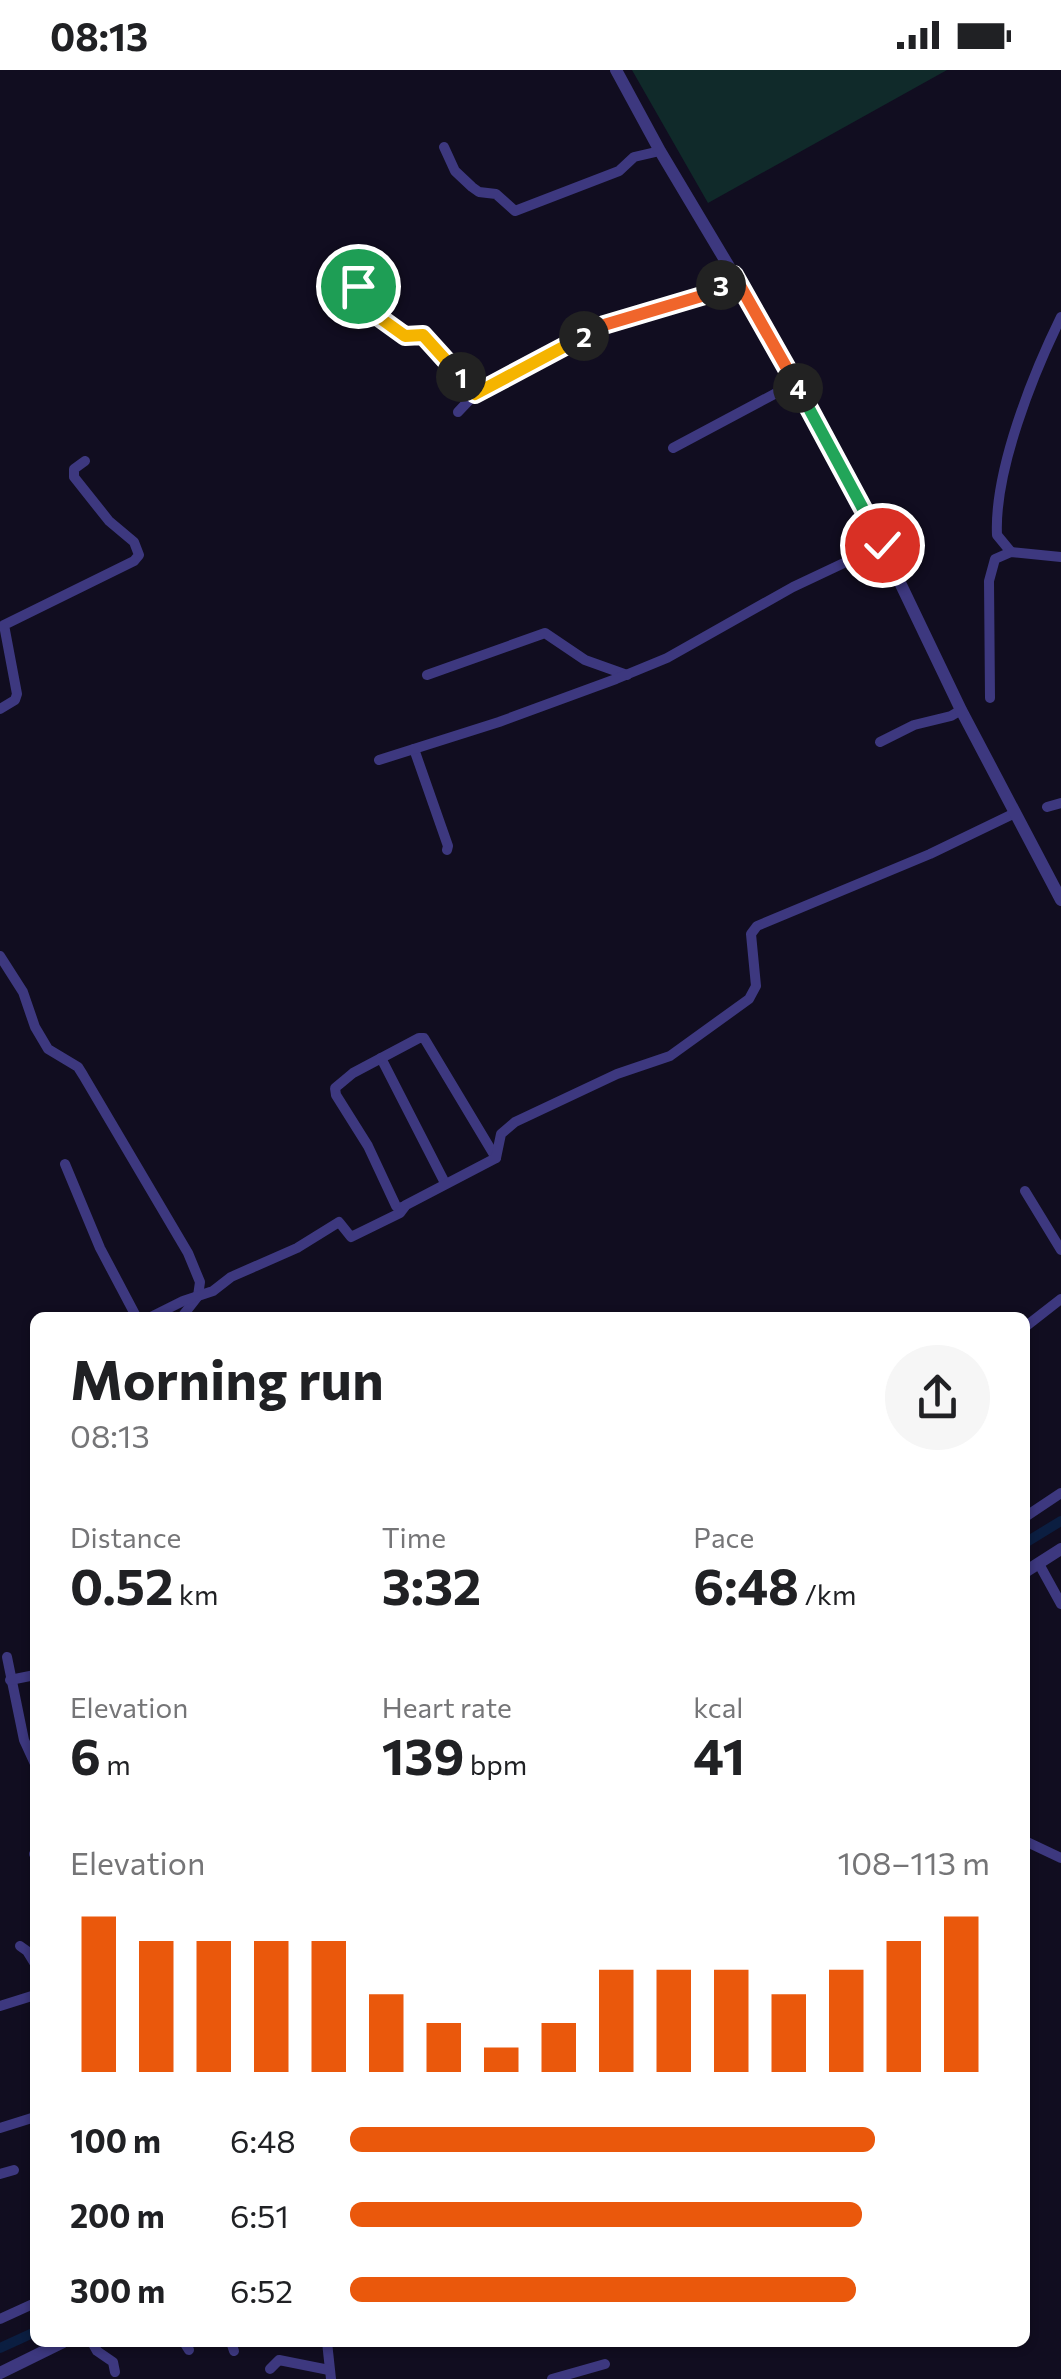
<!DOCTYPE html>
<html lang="en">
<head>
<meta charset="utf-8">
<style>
	:root { --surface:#fff; --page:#f6f6f6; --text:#202124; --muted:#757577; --accent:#ea580c }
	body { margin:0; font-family:Commissioner,sans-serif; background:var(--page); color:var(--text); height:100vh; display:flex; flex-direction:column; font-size:38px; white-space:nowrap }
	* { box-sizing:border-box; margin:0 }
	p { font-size:32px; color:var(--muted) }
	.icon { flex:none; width:55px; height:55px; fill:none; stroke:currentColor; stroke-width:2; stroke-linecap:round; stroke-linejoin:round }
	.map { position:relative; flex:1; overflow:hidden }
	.side { position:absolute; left:30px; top:1242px; width:1000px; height:1035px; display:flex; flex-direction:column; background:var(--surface); border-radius:15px; box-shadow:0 2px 8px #0004 }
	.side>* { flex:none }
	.pin { position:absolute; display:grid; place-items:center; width:85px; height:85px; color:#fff; margin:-42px; border:5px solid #fff; border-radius:50%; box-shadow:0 2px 10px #0007 }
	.km { position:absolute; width:50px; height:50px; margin:-25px; border-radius:50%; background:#222; color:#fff; font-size:28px; line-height:50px; text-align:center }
	.round { display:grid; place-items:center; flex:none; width:105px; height:105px; border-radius:52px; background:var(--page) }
	.summary { display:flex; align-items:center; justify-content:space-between; height:170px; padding:0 40px }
	h1 { font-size:55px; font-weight:700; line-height:75px }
	.metrics { display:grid; grid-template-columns:repeat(3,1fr); gap:15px; height:170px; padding:10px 40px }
	.metrics div { display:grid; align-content:center }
	.metrics b { font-size:50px; font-weight:700 }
	.metrics small { font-size:28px; font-weight:400 }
	.metrics p { font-size:28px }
	.chart { height:280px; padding:20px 40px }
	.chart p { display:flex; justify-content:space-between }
	.chart svg { width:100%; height:180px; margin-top:10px; stroke:var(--accent); stroke-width:6 }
	ul { padding:0 40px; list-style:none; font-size:32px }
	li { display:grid; grid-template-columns:160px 120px 1fr; align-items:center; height:75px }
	li i { height:25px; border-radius:12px; background:var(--accent) }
	.status { display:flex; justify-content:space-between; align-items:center; height:70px; padding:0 50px; background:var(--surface); direction:ltr }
	.status svg { height:28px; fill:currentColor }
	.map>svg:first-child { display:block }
	.green { fill:#102a2a }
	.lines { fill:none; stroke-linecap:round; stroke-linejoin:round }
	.canal { stroke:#0b1e41; stroke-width:10 }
	.minor { stroke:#3d387f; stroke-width:10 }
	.tertiary { stroke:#3d387f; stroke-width:12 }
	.split-1-casing { stroke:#fff; stroke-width:20 }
	.split-2-casing { stroke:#fff; stroke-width:20 }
	.split-3-casing { stroke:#fff; stroke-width:20 }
	.split-4-casing { stroke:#fff; stroke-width:20 }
	.split-5-casing { stroke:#fff; stroke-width:20 }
	.split-6-casing { stroke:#fff; stroke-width:20 }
	.split-1 { stroke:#f5b400; stroke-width:12 }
	.split-2 { stroke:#f5b400; stroke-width:12 }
	.split-3 { stroke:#f0652b; stroke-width:12 }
	.split-4 { stroke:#f0652b; stroke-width:12 }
	.split-5 { stroke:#22a559; stroke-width:12 }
	.split-6 { stroke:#22a559; stroke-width:12 }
</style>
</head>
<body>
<div class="status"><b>08:13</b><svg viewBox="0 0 49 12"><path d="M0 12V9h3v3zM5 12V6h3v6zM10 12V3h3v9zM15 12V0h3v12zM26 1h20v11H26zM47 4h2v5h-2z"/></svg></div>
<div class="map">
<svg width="1061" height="2309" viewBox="0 0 1061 2309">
	<rect width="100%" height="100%" fill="#110d20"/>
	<polygon class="green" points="632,0 947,0 708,133"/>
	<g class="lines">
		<g class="canal">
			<polyline points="1025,1473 1061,1451"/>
			<polyline points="0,2278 35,2262"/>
		</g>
		<g class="minor">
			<polyline points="444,77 455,101 472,117 479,122 496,124 515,141 619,101 634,87 660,81"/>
			<polyline points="345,191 373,241 405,266 423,265 475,324"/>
			<polyline points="458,342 475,324 582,267 605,255 705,225 734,205"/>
			<polyline points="673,378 795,313"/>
			<path d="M1011 482 997 465C994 401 1033 304 1061 247"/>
			<polyline points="427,605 545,563 585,590 627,605"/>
			<polyline points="990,628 989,511 995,489 1011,482 1061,487"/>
			<polyline points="0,639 15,630 17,624 4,555 134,491 139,485 134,472 109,451 74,407 74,399 85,391"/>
			<polyline points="880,672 914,655 951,646 961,640"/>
			<polyline points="414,679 448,776 447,780"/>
			<polyline points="379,690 499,652 616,609 667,588 793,517 882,475"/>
			<polyline points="1047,737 1061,733"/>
			<polyline points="0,886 23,922 35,957 48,979 78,997 83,1005 188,1183 200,1212 198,1226 181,1248"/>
			<polyline points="381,988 445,1113"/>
			<polyline points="65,1094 100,1178 137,1248"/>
			<polyline points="1025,1121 1061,1180"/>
			<polyline points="405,1136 399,1138 396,1136 368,1076 336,1025 335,1018 353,1003 419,968 424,968 496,1088"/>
			<polyline points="149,1248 183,1231 213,1221 231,1207 297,1178 339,1152 351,1167 400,1143 406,1135 496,1088 501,1064 515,1052 617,1004 670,986 749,929 756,916 751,864 757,856 930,784 1015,743"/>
			<polyline points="1025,1257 1061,1229"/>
			<polyline points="1025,1447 1061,1423"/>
			<polyline points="1039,1494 1061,1534"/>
			<polyline points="7,1587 24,1670 35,1694"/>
			<polyline points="10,1610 35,1605"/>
			<polyline points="1025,1771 1061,1788"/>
			<polyline points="34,1784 35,1785"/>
			<polyline points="20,1876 27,1881 35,1894"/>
			<polyline points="0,1936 35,1925"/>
			<polyline points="0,2058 35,2047"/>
			<polyline points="0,2104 14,2100"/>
			<polyline points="0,2249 35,2233"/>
			<polyline points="92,2272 97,2281 113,2292 115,2302"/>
			<polyline points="184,2272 189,2280"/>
			<polyline points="231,2272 234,2281"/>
			<polyline points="327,2272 331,2309"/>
			<polyline points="270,2299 279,2290 329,2300"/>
			<polyline points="552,2309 605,2294"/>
		</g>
		<g class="tertiary">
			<polyline points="616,0 660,81 768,262 882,475 961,640 1061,830"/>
			<polyline points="1025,1502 1061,1479"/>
			<polyline points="0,2303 63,2272"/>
		</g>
	</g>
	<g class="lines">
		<defs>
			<polyline id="split-1" points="358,216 380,248 405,266 423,265 461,307"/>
			<polyline id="split-2" points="461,307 475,324 584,266"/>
			<polyline id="split-3" points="584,266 604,255 705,225 721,215"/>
			<polyline id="split-4" points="721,215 734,205 798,318"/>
			<polyline id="split-5" points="798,318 868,448"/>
			<polyline id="split-6" points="868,448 882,475"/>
		</defs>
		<use href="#split-1" class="split-1-casing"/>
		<use href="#split-2" class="split-2-casing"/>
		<use href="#split-3" class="split-3-casing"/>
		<use href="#split-4" class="split-4-casing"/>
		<use href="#split-5" class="split-5-casing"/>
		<use href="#split-6" class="split-6-casing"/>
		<use href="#split-1" class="split-1"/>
		<use href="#split-2" class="split-2"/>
		<use href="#split-3" class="split-3"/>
		<use href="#split-4" class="split-4"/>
		<use href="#split-5" class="split-5"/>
		<use href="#split-6" class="split-6"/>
	</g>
</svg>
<div class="pin" style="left:358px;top:216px;background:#1e9e55"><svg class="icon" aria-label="arrive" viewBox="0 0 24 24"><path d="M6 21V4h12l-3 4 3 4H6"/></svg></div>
<div class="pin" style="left:882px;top:475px;background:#d93025"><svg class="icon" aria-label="check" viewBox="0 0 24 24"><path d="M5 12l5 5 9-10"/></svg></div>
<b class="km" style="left:461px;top:307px">1</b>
<b class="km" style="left:584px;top:266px">2</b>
<b class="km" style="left:721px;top:215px">3</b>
<b class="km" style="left:798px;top:318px">4</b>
<section class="side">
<div class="summary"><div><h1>Morning run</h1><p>08:13</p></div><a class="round"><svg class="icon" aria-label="share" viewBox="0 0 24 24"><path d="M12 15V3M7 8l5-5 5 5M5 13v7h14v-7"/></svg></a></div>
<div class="metrics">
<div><p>Distance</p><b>0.52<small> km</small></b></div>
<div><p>Time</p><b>3:32</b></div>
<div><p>Pace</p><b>6:48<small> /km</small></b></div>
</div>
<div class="metrics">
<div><p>Elevation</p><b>6<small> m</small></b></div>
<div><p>Heart rate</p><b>139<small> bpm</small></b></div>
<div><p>kcal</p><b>41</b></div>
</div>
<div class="chart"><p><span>Elevation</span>108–113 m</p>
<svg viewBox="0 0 160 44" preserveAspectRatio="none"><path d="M5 44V6M15 44V12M25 44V12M35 44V12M45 44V12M55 44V25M65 44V32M75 44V38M85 44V32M95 44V19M105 44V19M115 44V19M125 44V25M135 44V19M145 44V12M155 44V6"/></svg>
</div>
<ul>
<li><b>100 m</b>6:48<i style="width:82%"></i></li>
<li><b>200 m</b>6:51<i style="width:80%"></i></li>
<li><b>300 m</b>6:52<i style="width:79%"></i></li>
</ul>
</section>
</div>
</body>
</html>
